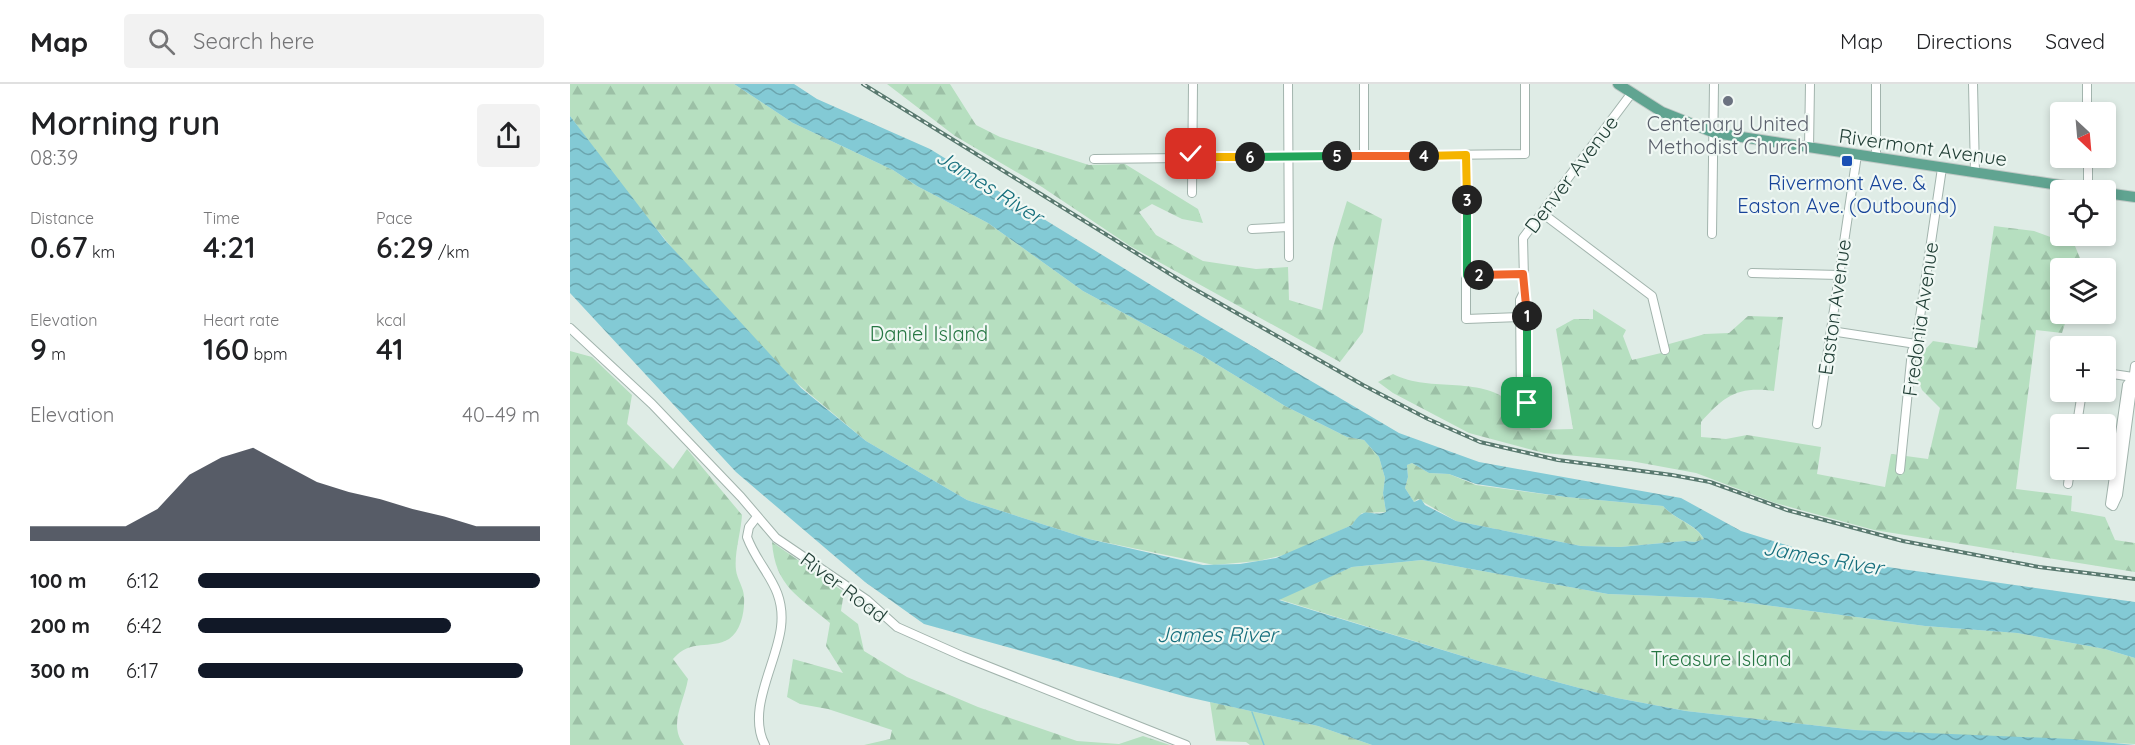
<!DOCTYPE html>
<html lang="en">
<head>
<meta charset="utf-8">
<style>
	:root { --surface:#fff; --page:#f2f2f2; --text:#202124; --muted:#757577; --line:#e0e0e0; --accent:#111827 }
	body { margin:0; font-family:Quicksand,sans-serif; background:var(--page); color:var(--text); height:100vh; display:flex; flex-direction:column; font-size:22px; white-space:nowrap }
	* { box-sizing:border-box; margin:0 }
	p { font-size:20px; color:var(--muted) }
	.icon { flex:none; width:33px; height:33px; fill:none; stroke:currentColor; stroke-width:2; stroke-linecap:round; stroke-linejoin:round }
	.map { position:relative; flex:1; overflow:hidden }
	.details { display:flex; flex-direction:column; background:var(--surface); width:570px }
	.details>* { flex:none }
	.needle { width:39px; rotate:154deg }
	.controls { position:absolute; left:1480px; top:18px; display:grid; gap:12px }
	.controls a { display:grid; place-items:center; width:66px; height:66px; border-radius:6px; background:var(--surface); box-shadow:0 3px 9px #0003; font-size:30px }
	.pin { position:absolute; display:grid; place-items:center; width:51px; height:51px; color:#fff; margin:-26px; border-radius:12px; box-shadow:0 3px 9px #0006 }
	.km { position:absolute; width:30px; height:30px; margin:-15px; border-radius:50%; background:#222; color:#fff; font-size:16px; line-height:30px; text-align:center }
	.round { display:grid; place-items:center; flex:none; width:63px; height:63px; border-radius:6px; background:var(--page) }
	.headline { display:flex; align-items:center; justify-content:space-between; height:102px; padding:0 30px }
	h1 { font-size:33px; font-weight:600; line-height:45px }
	.stats { display:grid; grid-template-columns:repeat(3,1fr); gap:9px; height:102px; padding:6px 30px }
	.stats div { display:grid; align-content:center }
	.stats b { font-size:30px; font-weight:600 }
	.stats small { font-size:16px; font-weight:400 }
	.stats p { font-size:16px }
	.chart { height:168px; padding:12px 30px }
	.chart p { display:flex; justify-content:space-between }
	.chart svg { width:100%; height:108px; margin-top:6px; fill:var(--accent); opacity:.7 }
	ul { padding:0 30px; list-style:none; font-size:20px }
	li { display:grid; grid-template-columns:96px 72px 1fr; align-items:center; height:45px }
	li i { height:15px; border-radius:8px; background:var(--accent) }
	header { display:flex; align-items:center; gap:36px; box-sizing:border-box; height:84px; padding:0 30px; background:var(--surface); border-bottom:2px solid var(--line) }
	header strong { font-size:28px }
	nav { display:flex; gap:33px; margin-inline-start:auto; font-size:21px }
	.search { width:420px; height:54px; background:var(--page); display:flex; align-items:center; gap:15px; box-sizing:border-box; padding:0 21px; border-radius:6px; color:var(--muted); font-size:22px }
	main { display:flex; flex:1; min-height:0 }
	.map>svg:first-child { display:block }
	.forest { fill:url(#forest-firs) }
	.water { fill:url(#water-waves); fill-rule:evenodd }
	.lines { fill:none; stroke-linecap:round; stroke-linejoin:round }
	.stream { stroke:#83cad5; stroke-width:1.5 }
	.minor-casing { stroke:#a2b4ad; stroke-width:10 }
	.major-casing { stroke:#c0c9c6; stroke-width:12 }
	.minor { stroke:#fff; stroke-width:8 }
	.major { stroke:#60a491; stroke-width:10 }
	.rail-casing { stroke:#59796f; stroke-width:4 }
	.rail { stroke:#f0f8f4; stroke-width:1.5; stroke-dasharray:4.5; stroke-linecap:butt }
	.split-1-casing { stroke:#fff; stroke-width:12 }
	.split-2-casing { stroke:#fff; stroke-width:12 }
	.split-3-casing { stroke:#fff; stroke-width:12 }
	.split-4-casing { stroke:#fff; stroke-width:12 }
	.split-5-casing { stroke:#fff; stroke-width:12 }
	.split-6-casing { stroke:#fff; stroke-width:12 }
	.split-7-casing { stroke:#fff; stroke-width:12 }
	.split-1 { stroke:#22a559; stroke-width:8 }
	.split-2 { stroke:#f0652b; stroke-width:8 }
	.split-3 { stroke:#22a559; stroke-width:8 }
	.split-4 { stroke:#f5b400; stroke-width:8 }
	.split-5 { stroke:#f0652b; stroke-width:8 }
	.split-6 { stroke:#22a559; stroke-width:8 }
	.split-7 { stroke:#f5b400; stroke-width:8 }
	.worship-dot { fill:#6b7280; stroke:#f0f8f4; stroke-width:2 }
	.transit-dot { fill:#1a4fb4; stroke:#f0f8f4; stroke-width:2 }
	.labels { text-anchor:middle; dominant-baseline:central; stroke-width:4.5; stroke-linejoin:round; paint-order:stroke }
	.worship-label { font-size:20px; fill:#5b616d; stroke:#f0f8f4 }
	.street-label { font-size:20px; fill:#1f3d34; stroke:#f0f8f4 }
	.transit-label { font-size:20px; fill:#164399; stroke:#f0f8f4 }
	.park-label { font-size:20px; fill:#267643; stroke:#f0f8f4 }
	.water-label { font-size:21px; font-style:italic; fill:#156e7c; stroke:#f0f8f4 }
</style>
</head>
<body>
<header>
<strong>Map</strong>
<div class="search"><svg class="icon" aria-label="search" viewBox="0 0 24 24"><circle cx="10" cy="10" r="6"/><path d="M15 15l6 6"/></svg>Search here</div>
<nav><a>Map</a><a>Directions</a><a>Saved</a></nav>
</header>
<main>
<section class="details">
<div class="headline"><div><h1>Morning run</h1><p>08:39</p></div><a class="round"><svg class="icon" aria-label="share" viewBox="0 0 24 24"><path d="M12 15V3M7 8l5-5 5 5M5 13v7h14v-7"/></svg></a></div>
<div class="stats">
<div><p>Distance</p><b>0.67<small> km</small></b></div>
<div><p>Time</p><b>4:21</b></div>
<div><p>Pace</p><b>6:29<small> /km</small></b></div>
</div>
<div class="stats">
<div><p>Elevation</p><b>9<small> m</small></b></div>
<div><p>Heart rate</p><b>160<small> bpm</small></b></div>
<div><p>kcal</p><b>41</b></div>
</div>
<div class="chart"><p><span>Elevation</span>40–49 m</p>
<svg viewBox="0 0 160 44" preserveAspectRatio="none"><path d="M0 44V38L10 38L20 38L30 38L40 31L50 17L60 10L70 6L80 13L90 20L100 24L110 27L120 31L130 34L140 38L150 38L160 38V44z"/></svg>
</div>
<ul>
<li><b>100 m</b>6:12<i style="width:100%"></i></li>
<li><b>200 m</b>6:42<i style="width:74%"></i></li>
<li><b>300 m</b>6:17<i style="width:95%"></i></li>
</ul>
</section>
<div class="map">
<svg width="1565" height="661" viewBox="0 0 1565 661">
	<defs>
		<pattern id="forest-firs" width="22" height="20" patternUnits="userSpaceOnUse" patternTransform="scale(1.5)"><rect width="22" height="20" fill="#b6dfc0"/><path d="M5 1l3.5 6h-7zM16 11l3.5 6h-7z" fill="#9cc0a6"/></pattern>
		<pattern id="water-waves" width="16" height="10" patternUnits="userSpaceOnUse" patternTransform="scale(1.5)"><rect width="16" height="10" fill="#83cad5"/><path d="M0 5q4-4 8 0t8 0" fill="none" stroke="#6ba5ae"/></pattern>
	</defs>
	<rect width="100%" height="100%" fill="#dfece6"/>
	<g class="forest">
		<polygon points="0,0 164,0 223,39 323,86 347,102 418,139 513,207 633,272 715,322 777,353 794,356 809,373 815,394 813,409 816,428 792,429 782,441 718,470 688,477 644,481 519,455 397,416 296,357 223,296 116,181 58,110 0,32"/>
		<polygon points="317,0 380,0 406,41 430,53 519,81 555,80 628,125 633,139 612,135 582,120 569,128 586,151 633,177 686,185 718,183 719,216 752,226 763,163 777,117 812,135 793,248 770,278 560,162 472,103 385,52"/>
		<path d="M1424 142 1464 147 1505 162 1514 184H1491V230H1498L1492 249 1466 246 1446 405 1502 412 1501 427 1535 433 1545 456 1565 459V488L1304 446 1205 419 1126 389 1061 377 974 369 899 349 823 309 808 298 823 290C861 310 913 289 946 323 952 329 956 339 961 346L1003 345 986 245 1004 235H1023V225L1056 246 1053 252 1062 276 1091 269 1099 260 1135 250 1159 249 1178 232 1213 233 1204 307C1168 302 1154 312 1131 338V353L1156 355 1177 351 1251 363 1247 390 1315 403 1321 370 1358 375 1370 324 1352 306 1344 286 1352 269 1363 257 1407 264Z"/>
		<path d="M0 267 22 273 62 311 57 340 103 385 117 365 172 431C171 448 164 470 166 486 167 495 174 504 174 513 175 527 171 547 159 555 140 566 121 554 103 575L118 595C114 619 98 640 114 661H0Z"/>
		<path d="M842 379 859 389 879 390 906 401 996 413 1093 422C1104 435 1125 440 1134 455L1125 458 1114 457 1050 463 1011 462 886 437 848 415 844 418 835 404 838 393 837 381Z"/>
		<path d="M202 458 274 508 271 527 288 540 294 567 337 593 408 623 507 657 549 660 573 652 600 661H294L320 655 322 646 258 625 230 620 217 613 223 575 273 589 256 562 260 539C230 513 205 503 202 458Z"/>
		<polygon points="852,476 1038,510 1140,514 1355,542 1447,549 1535,565 1565,574 1565,660 1286,646 1116,627 1047,614 912,578 708,515 782,483"/>
		<polygon points="640,618 748,642 802,661 680,661 676,658 646,657"/>
	</g>
	<path class="water" d="M164 0H224L247 15 360 65 633 233 829 349 909 378 1111 414 1171 447 1261 475 1565 518V574L1535 565 1447 549 1355 542 1140 514 1038 510 852 476 782 483 709 516 912 578 1047 614 1116 627 1286 646 1501 655 1565 661H802L748 642 617 613 354 540 295 498 166 388 0 209V32L95 156 231 304 296 357 397 416 519 455 633 481 670 480 706 474 782 441C796 419 799 434 816 428L813 409 815 394 809 373 794 356 777 353 715 322 633 272 513 207 418 139 347 102 323 86 223 39ZM842 379 859 389 879 390 906 400 996 413 1093 422C1104 435 1126 440 1134 455L1125 458 1114 457 1050 463 1011 462 886 437 855 421 851 415 844 418 835 404 838 393 837 381Z"/>
	<g class="lines">
		<polyline class="stream" points="682,628 694,661"/>
		<defs>
			<g id="minor">
				<polyline points="718,0 719,173"/>
				<polyline points="794,0 794,72"/>
				<polyline points="1403,0 1405,88"/>
				<polyline points="1517,0 1517,28"/>
				<polyline points="1239,64 1240,0"/>
				<polyline points="896,71 896,235 950,233"/>
				<polyline points="1306,74 1306,0"/>
				<polyline points="1518,74 1518,106"/>
				<polyline points="524,75 955,70 955,0"/>
				<polyline points="622,109 623,0"/>
				<polyline points="972,129 1082,212 1095,266"/>
				<polyline points="682,145 718,143"/>
				<polyline points="1142,150 1144,0"/>
				<polyline points="1182,189 1269,191"/>
				<polyline points="897,191 953,190"/>
				<polyline points="953,210 950,216 951,320 954,322 957,319 953,154 1061,10"/>
				<polyline points="0,244 82,320 171,413 206,454 297,516 327,543 392,572 616,661"/>
				<polyline points="1261,247 1346,260"/>
				<polyline points="1536,289 1563,293"/>
				<polyline points="1563,293 1557,301 1540,420 1543,422 1548,411 1565,282"/>
				<polyline points="1247,340 1287,71"/>
				<polyline points="1507,340 1512,308"/>
				<polyline points="1330,386 1342,267 1346,260 1372,84"/>
				<polyline points="1498,400 1500,386"/>
				<path d="M186 434 179 443 177 453C189 486 216 502 211 543 207 579 176 626 195 661"/>
			</g>
			<g id="major">
				<polyline points="1048,0 1092,28 1145,49 1522,106"/>
				<polyline points="1536,109 1565,113"/>
			</g>
		</defs>
		<use href="#minor" class="minor-casing"/>
		<use href="#major" class="major-casing"/>
		<use href="#minor" class="minor"/>
		<use href="#major" class="major"/>
		<defs>
			<polyline id="rail" points="293,0 621,203 793,301 858,335 910,358 988,376 1102,391 1140,398 1217,426 1333,457 1469,483 1565,495"/>
		</defs>
		<use href="#rail" class="rail-casing"/>
		<use href="#rail" class="rail"/>
	</g>
	<g class="lines">
		<defs>
			<polyline id="split-1" points="957,232 957,319"/>
			<polyline id="split-2" points="909,191 953,190 957,232"/>
			<polyline id="split-3" points="897,116 897,191 909,191"/>
			<polyline id="split-4" points="854,72 896,71 897,116"/>
			<polyline id="split-5" points="767,72 854,72"/>
			<polyline id="split-6" points="680,73 767,72"/>
			<polyline id="split-7" points="621,70 621,73 680,73"/>
		</defs>
		<use href="#split-1" class="split-1-casing"/>
		<use href="#split-2" class="split-2-casing"/>
		<use href="#split-3" class="split-3-casing"/>
		<use href="#split-4" class="split-4-casing"/>
		<use href="#split-5" class="split-5-casing"/>
		<use href="#split-6" class="split-6-casing"/>
		<use href="#split-7" class="split-7-casing"/>
		<use href="#split-1" class="split-1"/>
		<use href="#split-2" class="split-2"/>
		<use href="#split-3" class="split-3"/>
		<use href="#split-4" class="split-4"/>
		<use href="#split-5" class="split-5"/>
		<use href="#split-6" class="split-6"/>
		<use href="#split-7" class="split-7"/>
	</g>
	<circle class="worship-dot" cx="1158" cy="17" r="6"/>
	<rect class="transit-dot" x="1271" y="71" width="12" height="12" rx="3"/>
	<g class="labels">
		<g class="worship-label">
			<text x="1158" y="39">Centenary United<tspan x="1158" dy="23">Methodist Church</tspan></text>
		</g>
		<g class="street-label">
			<text transform="translate(1353 63) rotate(8)">Rivermont Avenue</text>
			<text transform="translate(1001 90) rotate(-53)">Denver Avenue</text>
			<text transform="translate(1264 223) rotate(-82)">Easton Avenue</text>
			<text transform="translate(1350 235) rotate(-82)">Fredonia Avenue</text>
			<text transform="translate(274 503) rotate(37)">River Road</text>
		</g>
		<g class="transit-label">
			<text x="1277" y="98">Rivermont Ave. &amp;<tspan x="1277" dy="23">Easton Ave. (Outbound)</tspan></text>
		</g>
		<g class="park-label">
			<text x="359" y="249">Daniel Island</text>
			<text x="1151" y="574">Treasure Island</text>
		</g>
		<g class="water-label">
			<text transform="translate(420 102) rotate(32)">James River</text>
			<text transform="translate(1253 473) rotate(10)">James River</text>
			<text x="647" y="550">James River</text>
		</g>
	</g>
</svg>
<div class="controls">
<a><svg class="needle" viewBox="-14 -14 28 28"><path d="M0-13l5 13h-10z" fill="#e53935"/><path d="M0 13l5-13h-10z" fill="#757577"/></svg></a>
<a><svg class="icon" aria-label="locate" viewBox="0 0 24 24"><circle cx="12" cy="12" r="6"/><path d="M12 2v4M12 18v4M2 12h4M18 12h4"/></svg></a>
<a><svg class="icon" aria-label="layers" viewBox="0 0 24 24"><path d="M12 4l9 5-9 5-9-5zM3 14l9 5 9-5"/></svg></a>
<a>+</a>
<a>−</a>
</div>
<div class="pin" style="left:957px;top:319px;background:#1e9e55"><svg class="icon" aria-label="arrive" viewBox="0 0 24 24"><path d="M6 21V4h12l-3 4 3 4H6"/></svg></div>
<div class="pin" style="left:621px;top:70px;background:#d93025"><svg class="icon" aria-label="check" viewBox="0 0 24 24"><path d="M5 12l5 5 9-10"/></svg></div>
<b class="km" style="left:957px;top:232px">1</b>
<b class="km" style="left:909px;top:191px">2</b>
<b class="km" style="left:897px;top:116px">3</b>
<b class="km" style="left:854px;top:72px">4</b>
<b class="km" style="left:767px;top:72px">5</b>
<b class="km" style="left:680px;top:73px">6</b>
</div>
</main>
</body>
</html>
